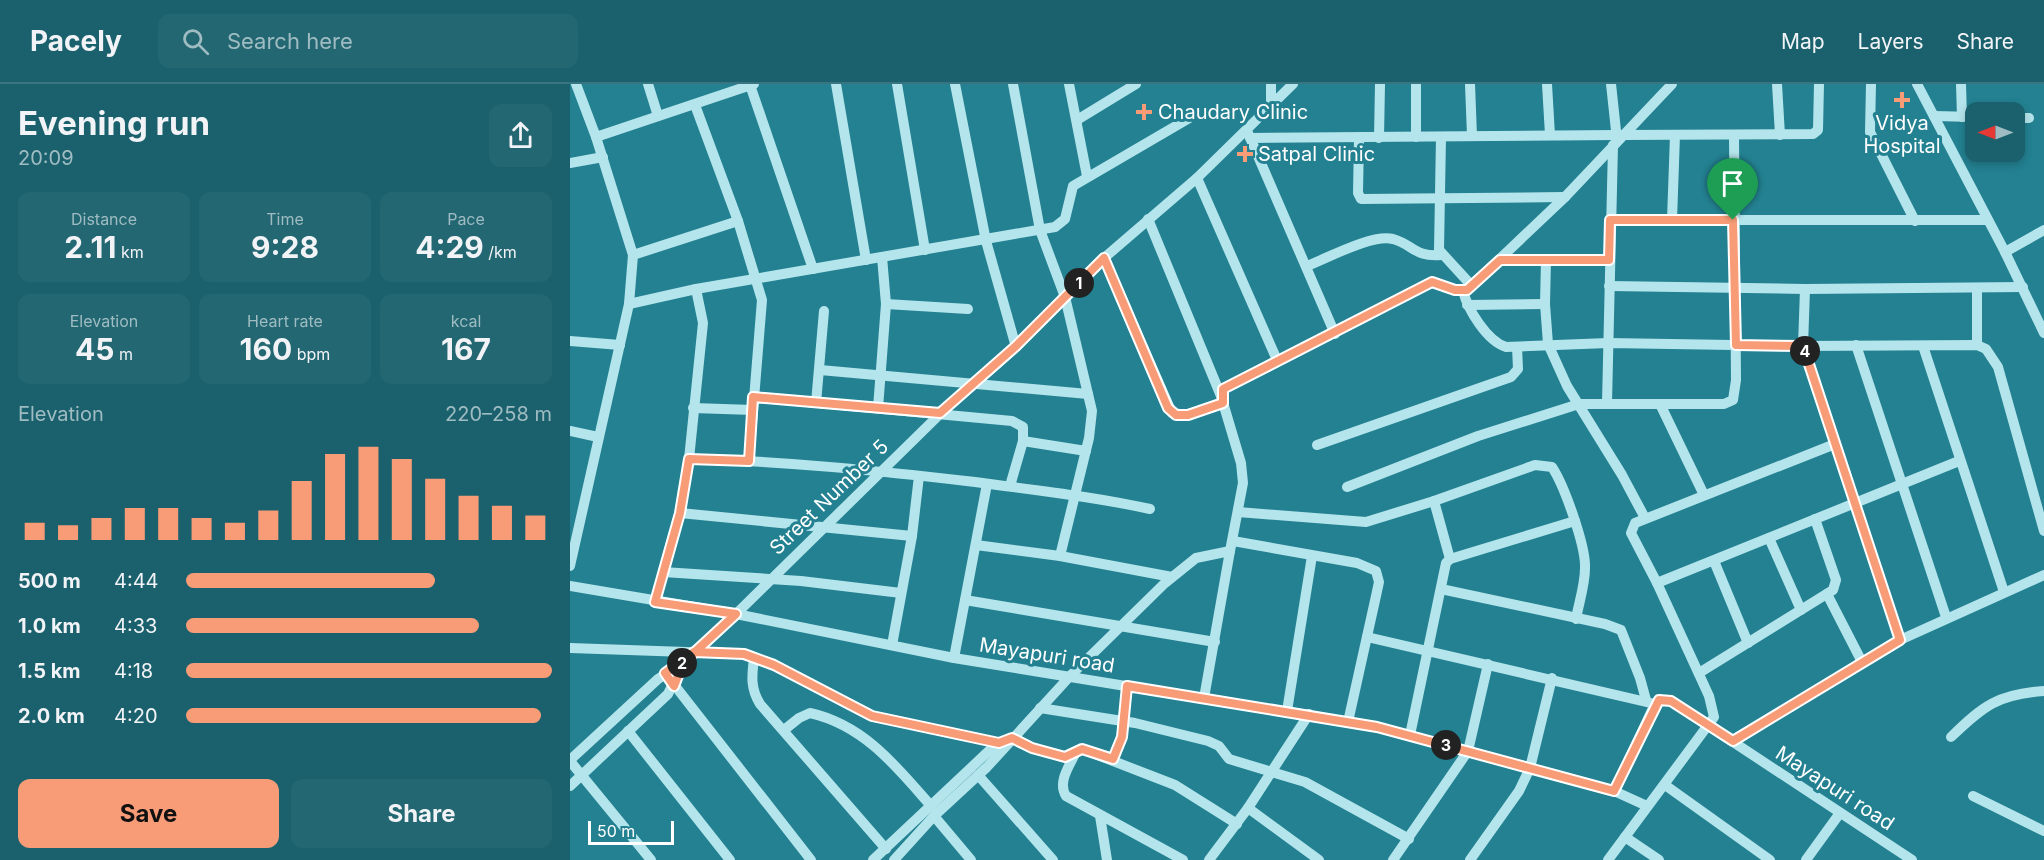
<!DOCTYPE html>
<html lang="en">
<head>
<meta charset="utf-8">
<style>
	:root { --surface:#1a616d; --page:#236772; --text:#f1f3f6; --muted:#9fbcc2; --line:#387580; --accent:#f79c77 }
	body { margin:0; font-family:Inter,sans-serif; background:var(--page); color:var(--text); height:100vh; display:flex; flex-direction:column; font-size:22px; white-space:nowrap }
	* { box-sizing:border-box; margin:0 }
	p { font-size:20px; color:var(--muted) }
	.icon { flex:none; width:33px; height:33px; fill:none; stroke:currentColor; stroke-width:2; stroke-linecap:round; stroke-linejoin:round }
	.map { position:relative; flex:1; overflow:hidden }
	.sheet { display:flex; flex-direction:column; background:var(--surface); width:570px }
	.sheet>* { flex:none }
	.needle { width:39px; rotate:270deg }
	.controls { position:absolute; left:1395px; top:18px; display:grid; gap:12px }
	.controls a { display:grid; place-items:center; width:60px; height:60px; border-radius:12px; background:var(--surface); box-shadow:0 3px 9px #0003; font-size:30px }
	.scale { position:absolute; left:18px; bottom:15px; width:86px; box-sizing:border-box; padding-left:6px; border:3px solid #fff; border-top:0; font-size:16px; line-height:21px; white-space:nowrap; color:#fff; -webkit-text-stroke:4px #238191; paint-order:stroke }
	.pin { position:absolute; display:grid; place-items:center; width:51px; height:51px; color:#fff; margin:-62px -26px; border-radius:50% 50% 50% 0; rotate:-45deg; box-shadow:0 0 6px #0007 }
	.pin .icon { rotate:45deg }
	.km { position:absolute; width:30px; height:30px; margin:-15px; border-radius:50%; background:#222; color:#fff; font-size:16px; line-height:30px; text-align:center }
	.round { display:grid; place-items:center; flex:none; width:63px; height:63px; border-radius:12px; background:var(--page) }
	.overview { display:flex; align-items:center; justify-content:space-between; height:102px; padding:0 18px }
	h1 { font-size:33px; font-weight:700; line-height:45px }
	.stats { display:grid; grid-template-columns:repeat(3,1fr); gap:9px; height:102px; padding:6px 18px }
	.stats div { display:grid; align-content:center; border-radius:12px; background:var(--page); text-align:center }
	.stats b { font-size:30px; font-weight:700 }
	.stats small { font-size:16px; font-weight:400 }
	.stats p { font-size:16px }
	.chart { height:168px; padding:12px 18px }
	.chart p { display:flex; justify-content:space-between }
	.chart svg { width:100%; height:108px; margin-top:6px; stroke:var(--accent); stroke-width:6 }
	.action { display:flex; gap:12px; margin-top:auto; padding:12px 18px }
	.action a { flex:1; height:69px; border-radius:12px; background:var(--accent); color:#111; font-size:24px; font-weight:700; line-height:69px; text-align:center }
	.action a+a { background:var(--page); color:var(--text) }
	ul { padding:0 18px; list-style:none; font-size:20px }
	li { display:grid; grid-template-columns:96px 72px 1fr; align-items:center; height:45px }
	li i { height:15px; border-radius:8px; background:var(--accent) }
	header { display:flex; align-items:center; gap:36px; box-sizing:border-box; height:84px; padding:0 30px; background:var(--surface); border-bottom:2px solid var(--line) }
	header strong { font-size:28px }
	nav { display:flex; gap:33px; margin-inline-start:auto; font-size:21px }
	.search { width:420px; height:54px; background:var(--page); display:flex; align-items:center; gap:15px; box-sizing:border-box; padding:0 21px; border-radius:12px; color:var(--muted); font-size:22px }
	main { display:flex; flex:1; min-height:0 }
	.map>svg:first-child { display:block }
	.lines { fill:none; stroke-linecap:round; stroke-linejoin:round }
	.minor { stroke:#b4e5ec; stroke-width:10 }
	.route-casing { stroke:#fff; stroke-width:12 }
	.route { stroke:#f79c77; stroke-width:8 }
	.poi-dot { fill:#f79c77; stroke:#238191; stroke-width:2 }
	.labels { text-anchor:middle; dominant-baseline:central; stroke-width:6; stroke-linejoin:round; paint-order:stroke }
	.poi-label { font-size:20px; fill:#fff; stroke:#238191; text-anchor:start }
	.street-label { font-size:20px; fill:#fff; stroke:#238191 }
</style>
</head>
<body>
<header>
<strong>Pacely</strong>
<div class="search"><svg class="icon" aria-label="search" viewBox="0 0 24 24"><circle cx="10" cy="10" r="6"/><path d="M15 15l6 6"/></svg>Search here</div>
<nav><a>Map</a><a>Layers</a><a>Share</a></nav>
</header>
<main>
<section class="sheet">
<div class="overview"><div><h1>Evening run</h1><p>20:09</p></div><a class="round"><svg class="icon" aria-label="share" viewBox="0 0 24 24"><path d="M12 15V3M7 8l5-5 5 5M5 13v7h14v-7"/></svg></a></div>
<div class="stats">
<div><p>Distance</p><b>2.11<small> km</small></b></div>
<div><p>Time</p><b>9:28</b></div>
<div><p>Pace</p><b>4:29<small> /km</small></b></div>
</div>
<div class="stats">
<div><p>Elevation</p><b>45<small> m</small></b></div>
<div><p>Heart rate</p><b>160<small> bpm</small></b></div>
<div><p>kcal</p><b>167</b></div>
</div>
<div class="chart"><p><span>Elevation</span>220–258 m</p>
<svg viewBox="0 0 160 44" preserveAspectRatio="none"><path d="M5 44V37M15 44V38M25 44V35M35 44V31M45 44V31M55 44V35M65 44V37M75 44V32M85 44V20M95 44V9M105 44V6M115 44V11M125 44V19M135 44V26M145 44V30M155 44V34"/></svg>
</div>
<ul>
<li><b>500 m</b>4:44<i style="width:68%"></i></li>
<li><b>1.0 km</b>4:33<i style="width:80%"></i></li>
<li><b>1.5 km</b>4:18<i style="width:100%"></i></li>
<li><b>2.0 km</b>4:20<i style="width:97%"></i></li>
</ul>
<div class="action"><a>Save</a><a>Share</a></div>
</section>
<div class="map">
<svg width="1474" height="776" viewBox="0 0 1474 776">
	<rect width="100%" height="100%" fill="#238191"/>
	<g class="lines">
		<g class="minor">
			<polyline points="78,0 88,32"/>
			<polyline points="266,0 296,176"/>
			<polyline points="327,0 355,166"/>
			<polyline points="385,0 416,157 446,263"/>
			<polyline points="443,0 470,146 495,213 522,327 519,354 490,472"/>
			<polyline points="499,0 517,92"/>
			<polyline points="900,0 902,52"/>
			<polyline points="977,0 980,51"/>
			<polyline points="1041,0 1047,56"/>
			<polyline points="1207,0 1210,51"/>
			<polyline points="1301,0 1300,48 1345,137"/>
			<polyline points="1347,0 1435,168 1474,249"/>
			<polyline points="1391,0 1392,33"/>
			<polyline points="180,1 243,185"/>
			<polyline points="125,21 168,137 192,216 179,377"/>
			<polyline points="701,23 701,0"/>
			<polyline points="1364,32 1406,33"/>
			<polyline points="1444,34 1459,34"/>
			<polyline points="507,36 566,0"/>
			<polyline points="678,49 765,250"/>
			<polyline points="1053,51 1243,50 1248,46 1249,0"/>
			<polyline points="26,53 184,0"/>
			<polyline points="846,53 846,0"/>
			<polyline points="871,53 869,166 902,202"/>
			<polyline points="680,54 1046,51"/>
			<polyline points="789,54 788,109 791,115 995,113"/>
			<polyline points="809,54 810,0"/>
			<polyline points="0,79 33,73"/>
			<polyline points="627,94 707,276"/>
			<polyline points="578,135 651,312"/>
			<polyline points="1040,136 1417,136"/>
			<polyline points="1102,136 1105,51"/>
			<polyline points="1435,168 1474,146"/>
			<polyline points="63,171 168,137"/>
			<polyline points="534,174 602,329 618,331 653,319"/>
			<polyline points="930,176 1039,176"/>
			<polyline points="976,176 975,220 978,260 997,302 1052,391 1075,434"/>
			<path d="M737 182C758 174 801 150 823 155 844 161 844 173 871 171"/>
			<polyline points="1039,202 1235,205 1453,203"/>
			<polyline points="1235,205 1233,262 1407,261 1416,265 1428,283 1474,447"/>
			<path d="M893 207C898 226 917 257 936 263L1038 259 1233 262 1330 556"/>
			<polyline points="59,220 126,205 485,143 495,135 503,102 628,29"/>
			<polyline points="316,220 398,225"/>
			<polyline points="897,221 975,220"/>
			<polyline points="0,257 50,261"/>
			<polyline points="1286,261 1376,533"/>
			<polyline points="1407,261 1407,205"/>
			<polyline points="1353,262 1434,508"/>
			<polyline points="250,286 518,310"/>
			<polyline points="183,313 442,337 453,343 453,357 440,402"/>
			<polyline points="246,319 254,227"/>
			<polyline points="1037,319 1043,61"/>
			<polyline points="1090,320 1134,411"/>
			<polyline points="123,324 183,326"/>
			<polyline points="308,324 316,220 312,173"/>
			<polyline points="0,347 28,353"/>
			<polyline points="453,357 516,367"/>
			<polyline points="747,361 941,293 948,285 947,263"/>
			<path d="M119 375C215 377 310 387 405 398 463 406 522 412 580 425"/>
			<polyline points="777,403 908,352 1009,320 1154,320 1163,316 1166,296 1164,52"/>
			<polyline points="864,417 880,475"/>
			<path d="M668 428 796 438 864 417 965 381 982 383C994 401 1016 462 1015 484 1015 501 1009 518 1006 535"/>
			<polyline points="110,429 342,452"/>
			<polyline points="1199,454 1231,526"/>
			<polyline points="663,457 787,479 806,487 809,498 806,512 778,638"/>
			<polyline points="406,461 490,472 602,493"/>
			<polyline points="1144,477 1178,559"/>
			<polyline points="0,482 59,220 63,171 26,53 6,0"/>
			<polyline points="93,488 231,497 331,509"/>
			<polyline points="1087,499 1061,449 1065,439 1265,360"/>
			<polyline points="0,502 166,530 384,574 807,643 1044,707 1085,620 1089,616 1101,617 1342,776"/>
			<polyline points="871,505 1035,540 1051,546 1070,594 1076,616"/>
			<polyline points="1257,510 1292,578"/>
			<polyline points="395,516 645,558"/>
			<polyline points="85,517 110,429 119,375 133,239 126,205"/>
			<polyline points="797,553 1085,620"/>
			<polyline points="322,561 342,452 349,392"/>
			<polyline points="0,564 174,570 204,581 302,632 429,659"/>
			<path d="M184 574C182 591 180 604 190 620L316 765"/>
			<polyline points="384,574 417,400"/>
			<polyline points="95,589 241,776"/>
			<polyline points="1129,589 1263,506 1266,496 1245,435"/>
			<polyline points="634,614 660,467"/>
			<polyline points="470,624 565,639 638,657 649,662 659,675 735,698 839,755"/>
			<polyline points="717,627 742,472"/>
			<path d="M214 646 229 634 240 629C294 641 327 683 361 722"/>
			<polyline points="58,647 160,776"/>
			<polyline points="840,651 876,479 880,475 1005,437"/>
			<path d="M1381 653C1413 622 1428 610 1474 607"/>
			<polyline points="1163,657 1330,556 1474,491"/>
			<path d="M506 668C500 681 487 698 496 712L613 776"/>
			<polyline points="543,675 552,653 557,602"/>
			<polyline points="0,676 88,595 113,579 166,530 371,329 446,263 534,174 627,94 723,0"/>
			<polyline points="0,677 81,776"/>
			<polyline points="408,691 483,776"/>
			<polyline points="1095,701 1200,776"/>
			<polyline points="0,702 98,610 113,579"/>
			<polyline points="1044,707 1077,722"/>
			<polyline points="1403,712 1474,747"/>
			<polyline points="678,724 749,776"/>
			<polyline points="364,732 401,776"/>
			<polyline points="530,732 537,776"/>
			<polyline points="1055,753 1089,776"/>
			<polyline points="303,776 422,664 442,654 462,664 495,673 512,665 605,701 667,740"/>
			<polyline points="324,776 364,732 417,683 501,591 595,499 626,474 660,467 673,399 671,379 651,312 653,305 862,198 889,207 897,206 995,113 1102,0"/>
			<polyline points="639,776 678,724 739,630"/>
			<polyline points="823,776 898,667 918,580"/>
			<polyline points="900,776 949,707 960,684 982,594"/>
			<polyline points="1038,776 1144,633 1139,612 1087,499 1389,377"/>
			<polyline points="1236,776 1270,729"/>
		</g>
	</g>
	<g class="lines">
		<defs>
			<polyline id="route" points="1163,136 1040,136 1039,176 930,176 897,206 885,206 862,198 653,305 653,319 618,331 606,331 598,324 534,174 446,262 370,329 183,313 179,377 119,375 110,429 85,518 166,530 113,579 104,602 95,589 124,568 174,570 204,581 302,632 429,659 442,654 462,664 495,673 512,665 543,675 552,653 557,602 807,643 1044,707 1089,616 1101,617 1163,657 1330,556 1233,262 1166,261 1163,136"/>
		</defs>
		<use href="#route" class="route-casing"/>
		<use href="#route" class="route"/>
	</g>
	<g class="poi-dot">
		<path d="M1329 7h6v6h6v6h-6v6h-6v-6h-6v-6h6z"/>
		<path d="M571 19h6v6h6v6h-6v6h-6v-6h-6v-6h6z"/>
		<path d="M672 61h6v6h6v6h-6v6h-6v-6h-6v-6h6z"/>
	</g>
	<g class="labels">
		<g class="poi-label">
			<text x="588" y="28">Chaudary Clinic</text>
			<text x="1332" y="39" text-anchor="middle">Vidya<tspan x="1332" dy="23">Hospital</tspan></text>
			<text x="688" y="70">Satpal Clinic</text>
		</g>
		<g class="street-label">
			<text transform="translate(259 413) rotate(-44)">Street Number 5</text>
			<text transform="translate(477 571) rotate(9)">Mayapuri road</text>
			<text transform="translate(1265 704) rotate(33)">Mayapuri road</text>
		</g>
	</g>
</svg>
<div class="controls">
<a><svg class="needle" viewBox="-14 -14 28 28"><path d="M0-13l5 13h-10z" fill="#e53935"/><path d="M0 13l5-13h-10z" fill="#9fbcc2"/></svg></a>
</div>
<div class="scale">50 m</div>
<div class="pin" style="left:1163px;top:136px;background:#1e9e55"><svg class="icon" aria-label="arrive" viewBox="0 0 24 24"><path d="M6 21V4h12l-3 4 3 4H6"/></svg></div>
<b class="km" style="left:509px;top:199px">1</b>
<b class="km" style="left:112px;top:579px">2</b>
<b class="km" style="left:876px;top:661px">3</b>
<b class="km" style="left:1235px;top:267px">4</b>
</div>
</main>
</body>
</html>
